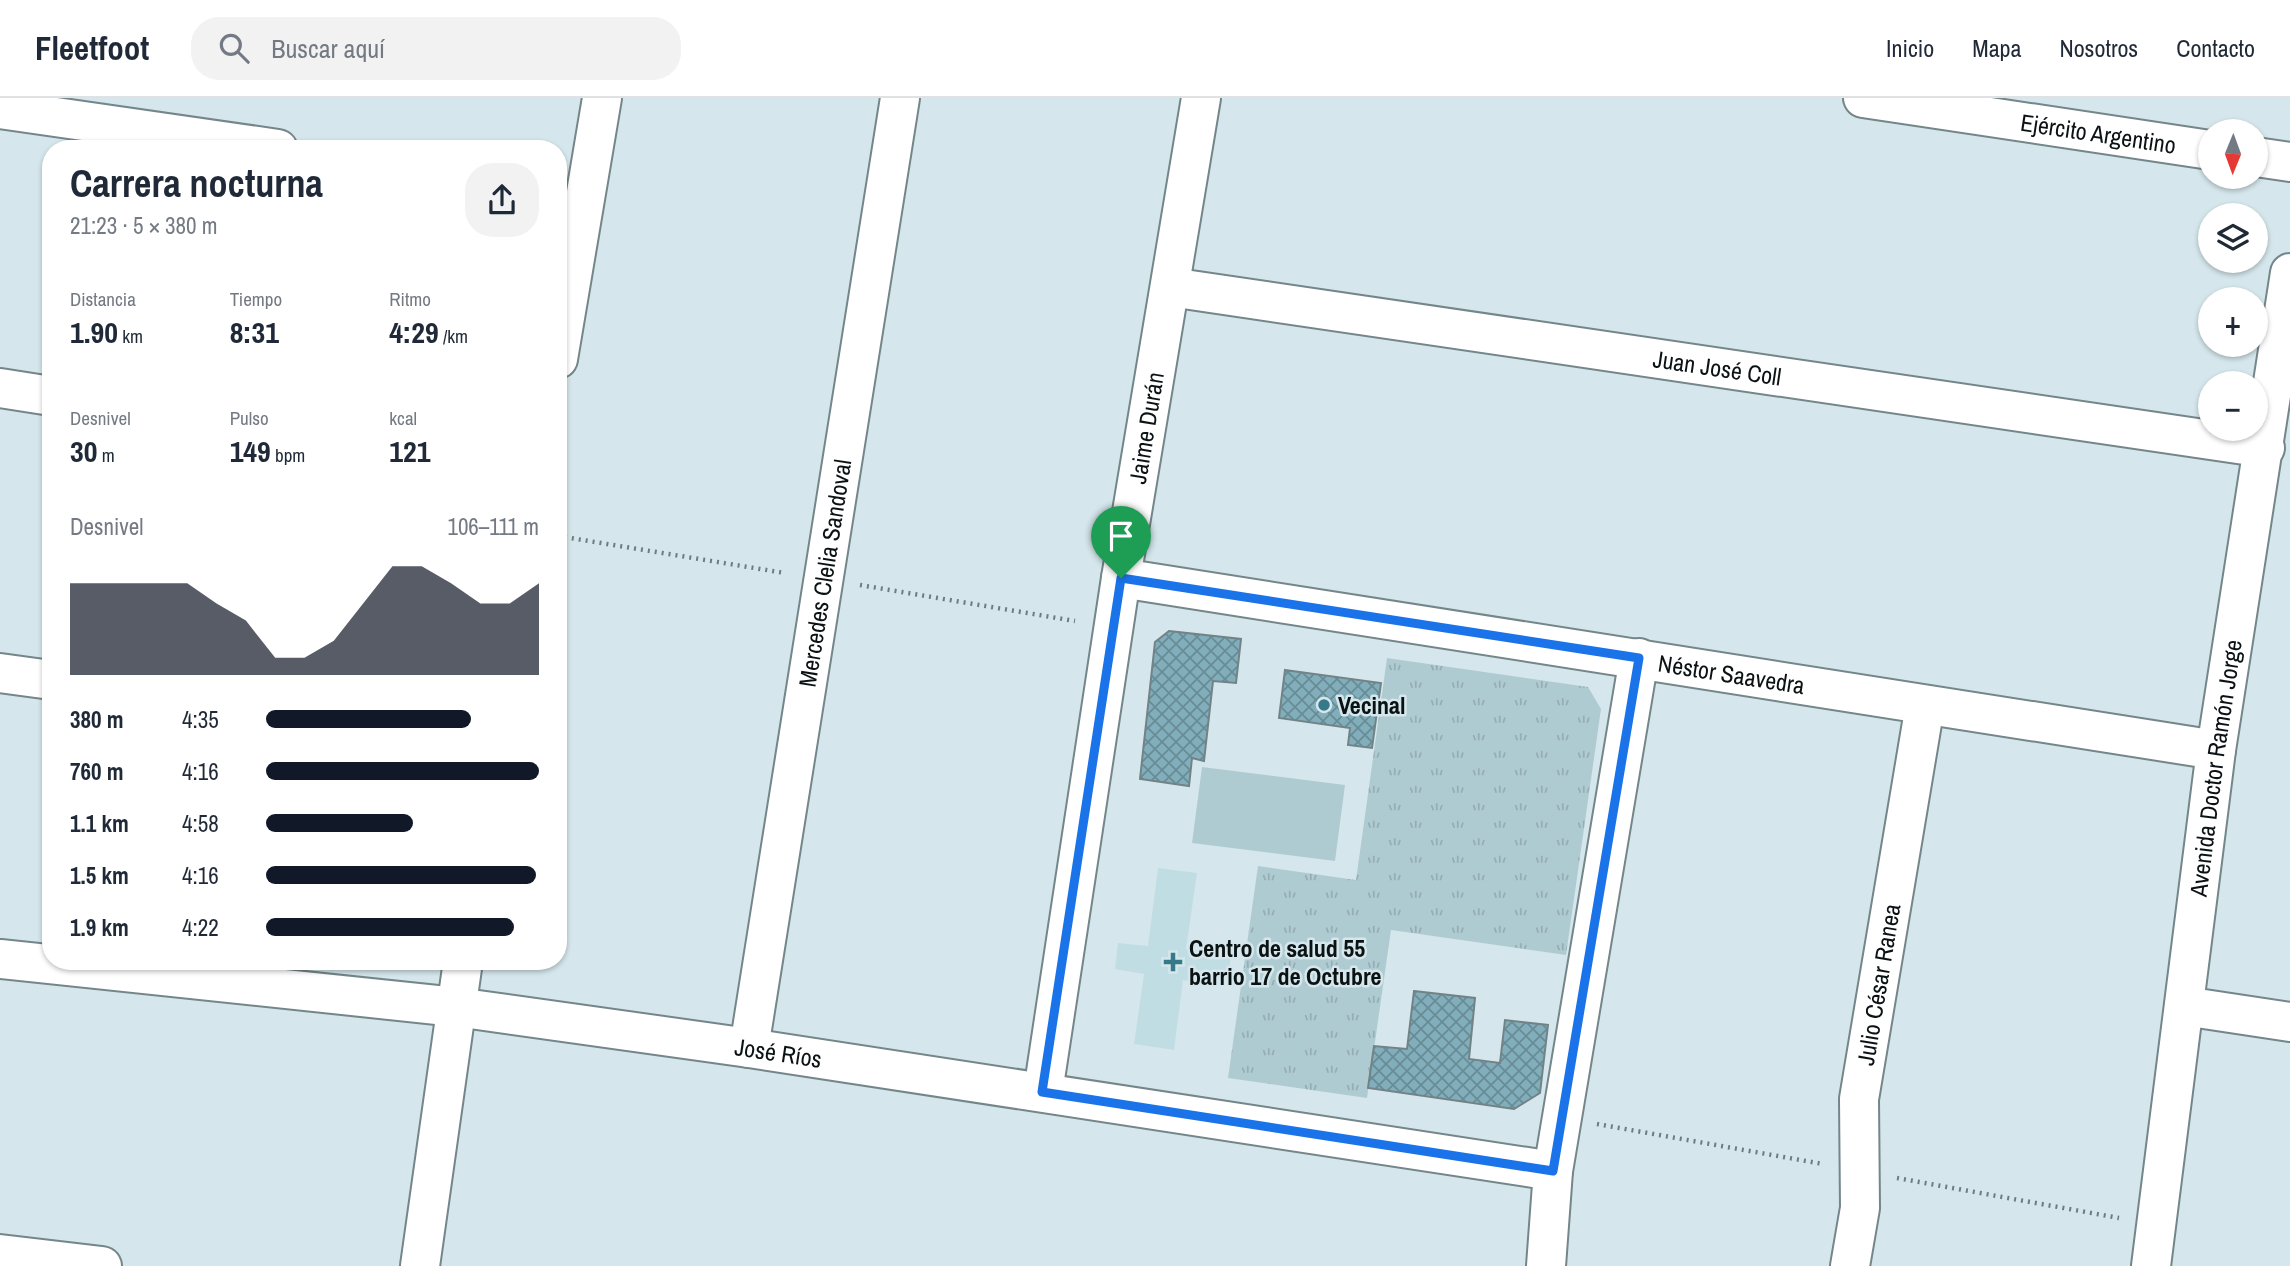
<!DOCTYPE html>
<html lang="es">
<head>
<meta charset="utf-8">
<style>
	:root { --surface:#fff; --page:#f2f2f3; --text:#1f2937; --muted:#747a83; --line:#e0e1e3; --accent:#111827 }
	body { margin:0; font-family:"Archivo Narrow",sans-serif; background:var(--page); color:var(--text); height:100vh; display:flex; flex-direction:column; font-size:26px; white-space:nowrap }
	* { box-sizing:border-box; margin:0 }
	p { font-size:23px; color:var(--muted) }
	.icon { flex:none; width:38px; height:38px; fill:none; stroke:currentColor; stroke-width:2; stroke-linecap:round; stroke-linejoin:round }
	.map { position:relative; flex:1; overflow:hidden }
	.drawer { position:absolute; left:42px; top:42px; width:525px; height:830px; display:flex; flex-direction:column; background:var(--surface); border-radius:28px; box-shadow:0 2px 5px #0004 }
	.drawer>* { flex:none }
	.needle { width:46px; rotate:181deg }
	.tools { position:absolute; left:2198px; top:21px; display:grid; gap:14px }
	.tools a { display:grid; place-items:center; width:70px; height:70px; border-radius:50%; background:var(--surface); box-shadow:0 2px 5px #0004; font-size:35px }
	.pin { position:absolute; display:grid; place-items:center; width:60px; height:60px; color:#fff; margin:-72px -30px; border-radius:50% 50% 50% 0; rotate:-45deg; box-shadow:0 0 7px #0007 }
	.pin .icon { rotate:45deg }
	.round { display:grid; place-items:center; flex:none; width:74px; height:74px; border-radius:28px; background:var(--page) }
	.head { display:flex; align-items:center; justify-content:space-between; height:119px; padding:0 28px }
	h1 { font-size:38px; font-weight:700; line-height:52px }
	.stats { display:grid; grid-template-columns:repeat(3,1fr); gap:10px; height:119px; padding:7px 28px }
	.stats div { display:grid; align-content:center }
	.stats b { font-size:30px; font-weight:700 }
	.stats small { font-size:19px; font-weight:400 }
	.stats p { font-size:19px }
	.chart { height:196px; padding:14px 28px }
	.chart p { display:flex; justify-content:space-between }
	.chart svg { width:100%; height:126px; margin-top:7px; fill:var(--accent); opacity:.7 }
	ul { padding:0 28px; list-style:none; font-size:23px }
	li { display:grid; grid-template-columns:112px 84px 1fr; align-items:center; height:52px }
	li i { height:18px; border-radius:9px; background:var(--accent) }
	header { display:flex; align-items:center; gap:42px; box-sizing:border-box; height:98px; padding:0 35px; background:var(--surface); border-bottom:2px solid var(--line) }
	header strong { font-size:33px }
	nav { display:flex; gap:38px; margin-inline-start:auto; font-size:24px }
	.search { width:490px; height:63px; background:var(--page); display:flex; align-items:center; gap:18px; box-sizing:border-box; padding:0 24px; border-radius:28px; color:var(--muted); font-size:26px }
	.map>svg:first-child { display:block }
	.built { fill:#c1dde4 }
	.grass { fill:url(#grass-tufts) }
	.garden { fill:#afcbd2 }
	.building { fill:url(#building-cross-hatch); stroke:#728387; stroke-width:2 }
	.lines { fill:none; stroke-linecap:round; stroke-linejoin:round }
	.minor-casing { stroke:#75868a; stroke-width:42 }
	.path { stroke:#6f7c7f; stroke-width:4.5; stroke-dasharray:2 5; stroke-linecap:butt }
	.minor { stroke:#fff; stroke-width:38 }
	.route-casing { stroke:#fff; stroke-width:14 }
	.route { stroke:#1a73e8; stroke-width:9 }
	.poi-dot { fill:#367989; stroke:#d5e7ec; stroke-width:2.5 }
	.labels { text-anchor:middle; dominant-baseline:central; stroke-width:5; stroke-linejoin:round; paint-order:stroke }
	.street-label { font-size:24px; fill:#0b1213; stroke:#d5e7ec }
	.poi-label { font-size:24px; font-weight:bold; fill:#0b1213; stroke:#d5e7ec; text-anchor:start }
</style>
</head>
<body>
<header>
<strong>Fleetfoot</strong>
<div class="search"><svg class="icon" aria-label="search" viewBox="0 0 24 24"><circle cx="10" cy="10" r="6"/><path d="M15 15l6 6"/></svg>Buscar aquí</div>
<nav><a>Inicio</a><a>Mapa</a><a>Nosotros</a><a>Contacto</a></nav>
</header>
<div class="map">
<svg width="2290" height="1168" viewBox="0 0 2290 1168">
	<defs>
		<pattern id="grass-tufts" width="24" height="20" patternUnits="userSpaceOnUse" patternTransform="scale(1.75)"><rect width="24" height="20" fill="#afcbd2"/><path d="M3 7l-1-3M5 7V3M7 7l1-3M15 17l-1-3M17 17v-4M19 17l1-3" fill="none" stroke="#95adb3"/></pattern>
		<pattern id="building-cross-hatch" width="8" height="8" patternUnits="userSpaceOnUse" patternTransform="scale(1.75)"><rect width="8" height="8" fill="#81aeba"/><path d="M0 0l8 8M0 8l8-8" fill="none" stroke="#688c96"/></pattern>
	</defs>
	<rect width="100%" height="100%" fill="#d5e7ec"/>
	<polygon class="built" points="1158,770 1197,775 1186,851 1231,857 1227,888 1183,882 1174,952 1134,946 1144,876 1115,871 1118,845 1148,848"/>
	<polygon class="grass" points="1387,560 1588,589 1601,611 1566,857 1391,832 1367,1000 1228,980 1258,768 1356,782"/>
	<polygon class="garden" points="1202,669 1345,687 1335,763 1192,745"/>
	<g class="building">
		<polygon points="1169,533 1241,541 1236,585 1213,583 1204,663 1192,660 1189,688 1140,681 1155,544"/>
		<polygon points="1285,572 1381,585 1372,650 1348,647 1350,630 1279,620"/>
		<polygon points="1414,893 1475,900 1469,961 1500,965 1505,922 1548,927 1540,995 1514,1011 1368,990 1374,948 1407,951"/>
	</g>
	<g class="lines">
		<defs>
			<g id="minor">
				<path id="s1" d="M1863 0 2210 52"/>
				<polyline points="0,11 278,51"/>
				<polyline points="2256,59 2290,64"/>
				<path id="s2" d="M1170 189 2265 350"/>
				<polyline points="558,261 602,0"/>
				<polyline points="0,290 51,298"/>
				<path id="s3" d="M1121 480 2216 652"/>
				<polyline points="0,575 51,582"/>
				<path id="s4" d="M0 861 456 909 749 950 1553 1073"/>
				<polyline points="2184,908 2290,924"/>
				<path id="s5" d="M749 950 900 0"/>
				<path id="s6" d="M1043 994 1121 480 1201 0"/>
				<polyline points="0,1156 102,1168"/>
				<polyline points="420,1168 463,863"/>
				<polyline points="1546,1168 1553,1073 1639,560"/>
				<path id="s7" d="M1850 1168 1860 1110 1859 1001 1925 607"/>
				<path id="s8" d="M2151 1168 2216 652 2290 175"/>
			</g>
		</defs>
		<use href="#minor" class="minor-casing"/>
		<g class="path">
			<polyline points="558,438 785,475"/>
			<polyline points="860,487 1075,523"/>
			<polyline points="1597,1026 1823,1066"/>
			<polyline points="1897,1080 2119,1120"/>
		</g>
		<use href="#minor" class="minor"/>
	</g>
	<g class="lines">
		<defs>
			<polygon id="route" points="1121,480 1639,560 1553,1073 1042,994"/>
		</defs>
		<use href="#route" class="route-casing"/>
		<use href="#route" class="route"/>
	</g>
	<g class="poi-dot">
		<circle cx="1324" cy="607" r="7"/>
		<path d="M1169.5 853.5h7v7h7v7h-7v7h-7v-7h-7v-7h7z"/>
	</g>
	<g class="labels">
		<g class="street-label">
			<text stroke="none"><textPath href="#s1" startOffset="238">Ejército Argentino</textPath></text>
			<text stroke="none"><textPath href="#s2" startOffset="553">Juan José Coll</textPath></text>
			<text stroke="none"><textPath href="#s6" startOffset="672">Jaime Durán</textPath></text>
			<text stroke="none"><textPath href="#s5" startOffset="481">Mercedes Clelia Sandoval</textPath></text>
			<text stroke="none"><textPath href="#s3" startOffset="618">Néstor Saavedra</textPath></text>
			<text stroke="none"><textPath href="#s8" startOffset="502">Avenida Doctor Ramón Jorge</textPath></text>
			<text stroke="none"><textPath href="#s7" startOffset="284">Julio César Ranea</textPath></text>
			<text stroke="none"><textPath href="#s4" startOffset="784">José Ríos</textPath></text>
		</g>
		<g class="poi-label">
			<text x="1338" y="607">Vecinal</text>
			<text x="1189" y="850">Centro de salud 55<tspan x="1189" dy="28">barrio 17 de Octubre</tspan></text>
		</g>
	</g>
</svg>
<div class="tools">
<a><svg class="needle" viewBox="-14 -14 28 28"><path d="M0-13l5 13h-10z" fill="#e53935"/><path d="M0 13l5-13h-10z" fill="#747a83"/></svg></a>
<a><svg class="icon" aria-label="layers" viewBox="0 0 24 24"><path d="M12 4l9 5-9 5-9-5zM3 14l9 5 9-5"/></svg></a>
<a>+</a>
<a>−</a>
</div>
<div class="pin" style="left:1121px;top:480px;background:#1e9e55"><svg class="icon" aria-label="arrive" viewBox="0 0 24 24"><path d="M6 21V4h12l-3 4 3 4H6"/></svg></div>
<section class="drawer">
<div class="head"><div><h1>Carrera nocturna</h1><p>21:23 · 5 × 380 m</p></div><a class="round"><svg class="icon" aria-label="share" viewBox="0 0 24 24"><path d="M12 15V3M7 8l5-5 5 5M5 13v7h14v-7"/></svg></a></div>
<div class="stats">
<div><p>Distancia</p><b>1.90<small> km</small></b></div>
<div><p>Tiempo</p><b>8:31</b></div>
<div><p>Ritmo</p><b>4:29<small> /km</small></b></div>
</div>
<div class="stats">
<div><p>Desnivel</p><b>30<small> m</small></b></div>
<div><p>Pulso</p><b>149<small> bpm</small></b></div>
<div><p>kcal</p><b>121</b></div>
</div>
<div class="chart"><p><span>Desnivel</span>106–111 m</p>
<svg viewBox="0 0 160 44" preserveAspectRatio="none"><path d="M0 44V12L10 12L20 12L30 12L40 12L50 19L60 25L70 38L80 38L90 32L100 19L110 6L120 6L130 12L140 19L150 19L160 12V44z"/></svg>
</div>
<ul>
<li><b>380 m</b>4:35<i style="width:75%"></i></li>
<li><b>760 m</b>4:16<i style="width:100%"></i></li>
<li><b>1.1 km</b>4:58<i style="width:54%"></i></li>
<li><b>1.5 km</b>4:16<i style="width:99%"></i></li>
<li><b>1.9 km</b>4:22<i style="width:91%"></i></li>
</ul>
</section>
</div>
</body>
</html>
